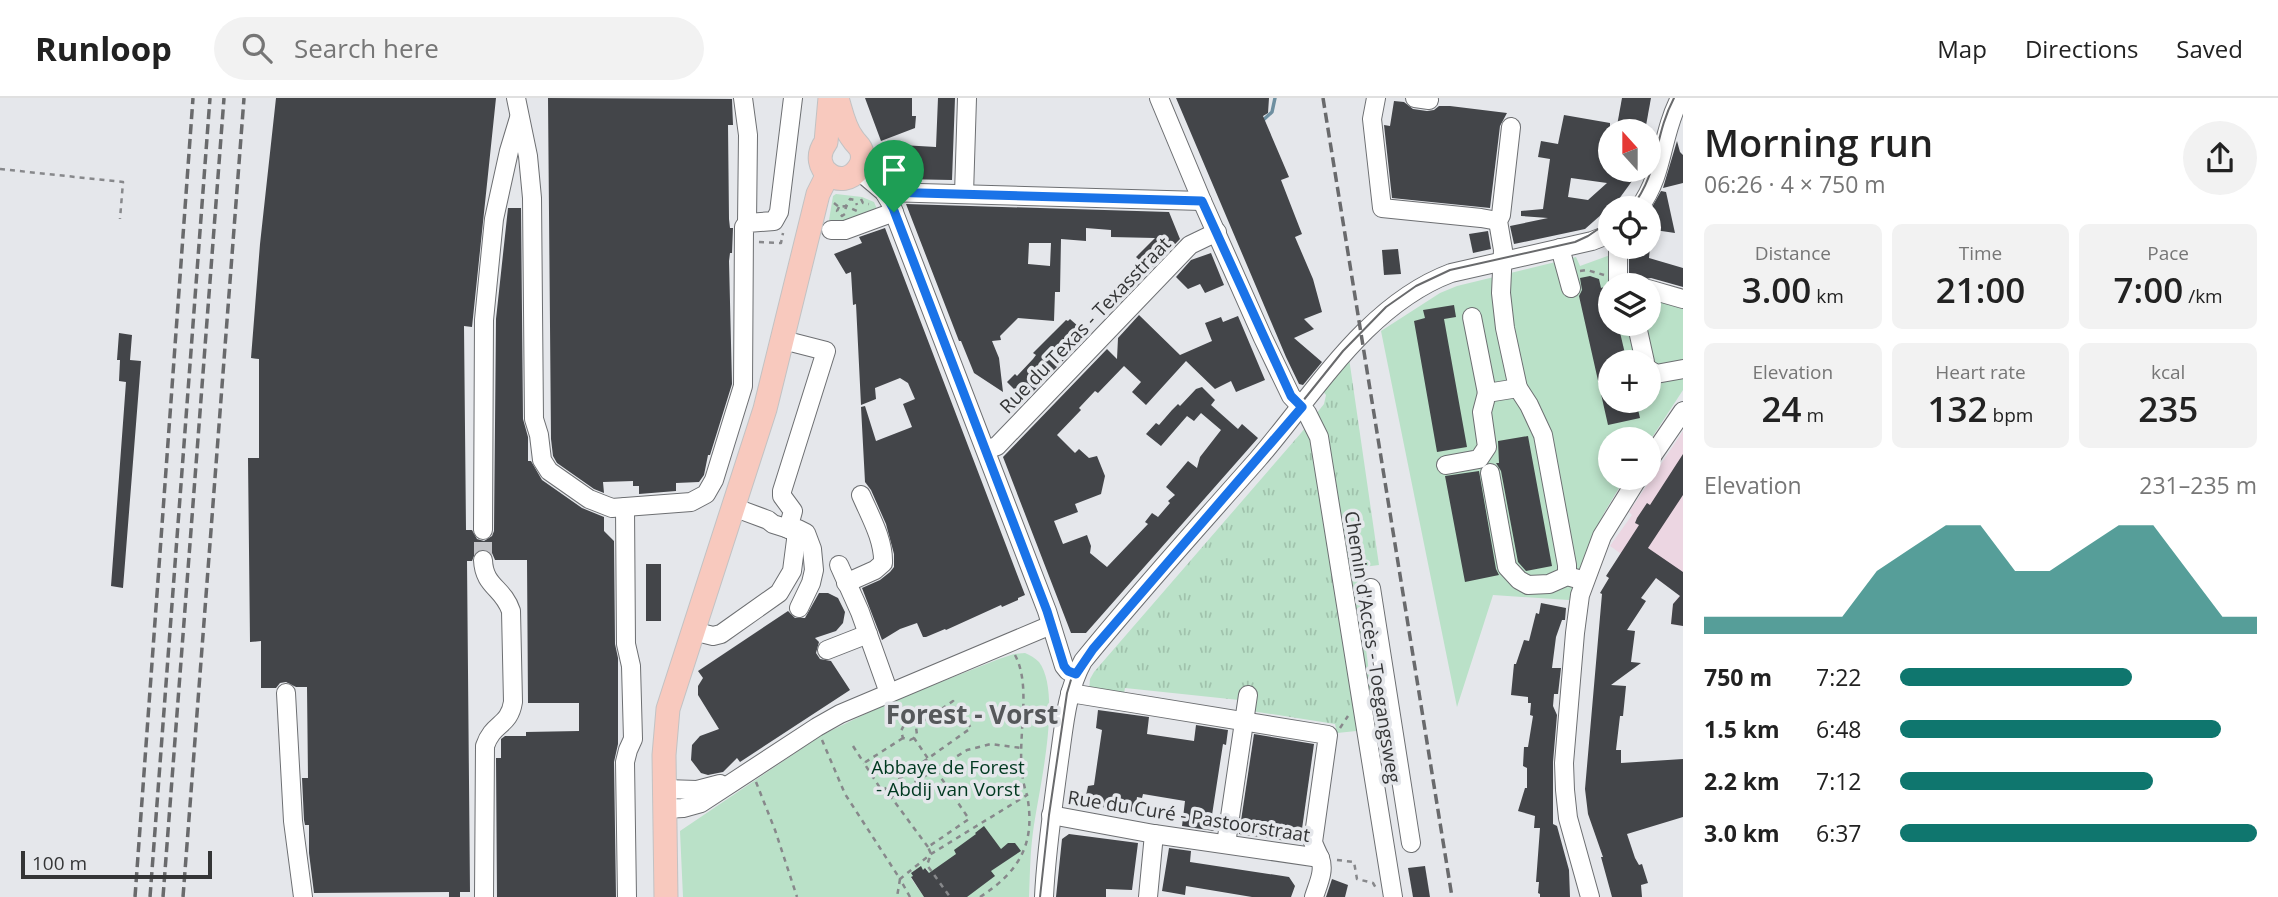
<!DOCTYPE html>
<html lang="en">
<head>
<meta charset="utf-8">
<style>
	:root { --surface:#fff; --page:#f2f2f2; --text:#222; --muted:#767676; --line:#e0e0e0; --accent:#0f766e }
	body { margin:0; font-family:"Open Sans",sans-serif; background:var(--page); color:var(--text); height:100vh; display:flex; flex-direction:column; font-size:26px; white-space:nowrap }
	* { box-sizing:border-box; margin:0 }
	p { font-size:23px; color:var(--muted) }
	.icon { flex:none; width:38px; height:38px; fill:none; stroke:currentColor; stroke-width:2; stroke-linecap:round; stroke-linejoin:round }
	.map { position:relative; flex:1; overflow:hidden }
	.side { display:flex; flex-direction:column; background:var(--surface); width:595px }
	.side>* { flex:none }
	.needle { width:46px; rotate:339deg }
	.fabs { position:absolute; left:1598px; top:21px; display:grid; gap:14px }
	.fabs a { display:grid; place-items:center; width:63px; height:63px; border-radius:50%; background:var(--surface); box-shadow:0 4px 10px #0003; font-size:35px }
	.scale { position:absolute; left:21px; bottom:18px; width:191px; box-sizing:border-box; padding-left:7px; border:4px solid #343536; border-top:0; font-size:19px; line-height:24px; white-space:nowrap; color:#343536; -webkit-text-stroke:5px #e5e7eb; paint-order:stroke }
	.pin { position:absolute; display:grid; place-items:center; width:60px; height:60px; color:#fff; margin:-72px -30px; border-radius:50% 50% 50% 0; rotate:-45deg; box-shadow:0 0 7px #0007 }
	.pin .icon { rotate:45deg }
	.round { display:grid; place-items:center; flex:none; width:74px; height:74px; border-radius:37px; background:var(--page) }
	.headline { display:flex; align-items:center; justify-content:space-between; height:119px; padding:0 21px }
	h1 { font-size:38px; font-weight:600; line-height:52px }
	.metrics { display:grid; grid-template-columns:repeat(3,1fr); gap:10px; height:119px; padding:7px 21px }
	.metrics div { display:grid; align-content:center; border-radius:10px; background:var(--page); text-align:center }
	.metrics b { font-size:35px; font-weight:600 }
	.metrics small { font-size:19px; font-weight:400 }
	.metrics p { font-size:19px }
	.chart { height:196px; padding:14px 21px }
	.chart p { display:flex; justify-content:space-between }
	.chart svg { width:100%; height:126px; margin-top:7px; fill:var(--accent); opacity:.7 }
	ul { padding:0 21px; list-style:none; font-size:23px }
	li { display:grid; grid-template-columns:112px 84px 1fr; align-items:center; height:52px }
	li i { height:18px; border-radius:9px; background:var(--accent) }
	header { display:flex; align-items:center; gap:42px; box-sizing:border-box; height:98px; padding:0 35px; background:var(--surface); border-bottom:2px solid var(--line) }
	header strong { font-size:33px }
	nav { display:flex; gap:38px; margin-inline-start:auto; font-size:24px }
	.search { width:490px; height:63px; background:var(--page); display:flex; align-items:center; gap:18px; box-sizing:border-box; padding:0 24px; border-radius:38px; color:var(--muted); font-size:26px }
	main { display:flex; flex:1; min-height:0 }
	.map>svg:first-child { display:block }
	.education { fill:#ecd6e2 }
	.park { fill:url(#park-tufts) }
	.garden { fill:#bae1c8; fill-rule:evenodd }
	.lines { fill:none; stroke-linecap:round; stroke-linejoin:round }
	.stream { stroke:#6e8fa0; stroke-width:3.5 }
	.building { fill:#434549; fill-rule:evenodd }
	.minor-tunnel { stroke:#c2c3c7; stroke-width:18; stroke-dasharray:18 9; stroke-linecap:butt }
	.minor-casing { stroke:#6d6f72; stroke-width:20 }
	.major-casing { stroke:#c2c2c3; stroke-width:25 }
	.path { stroke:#87888b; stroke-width:2.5; stroke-dasharray:5 5; stroke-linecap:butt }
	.minor { stroke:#fff; stroke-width:18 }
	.major { stroke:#f8c9be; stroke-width:23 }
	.tram { stroke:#696a6c; stroke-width:2 }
	.rail { stroke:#696a6c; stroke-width:3.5; stroke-dasharray:10 5; stroke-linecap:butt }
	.route-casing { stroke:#fff; stroke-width:14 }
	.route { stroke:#1a73e8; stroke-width:9 }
	.labels { text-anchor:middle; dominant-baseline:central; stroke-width:7; stroke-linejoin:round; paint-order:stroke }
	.street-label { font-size:19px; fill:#343536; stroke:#e5e7eb }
	.park-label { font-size:19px; fill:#003920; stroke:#e5e7eb }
	.district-label { font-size:26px; font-weight:bold; fill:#56585b; stroke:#e5e7eb }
</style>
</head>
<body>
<header>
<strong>Runloop</strong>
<div class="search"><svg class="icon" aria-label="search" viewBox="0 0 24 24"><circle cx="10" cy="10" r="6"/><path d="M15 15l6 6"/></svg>Search here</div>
<nav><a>Map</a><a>Directions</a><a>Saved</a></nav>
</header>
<main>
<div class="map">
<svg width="1683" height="799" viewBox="0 0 1683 799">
	<defs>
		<pattern id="park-tufts" width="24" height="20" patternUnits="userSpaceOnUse" patternTransform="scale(1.75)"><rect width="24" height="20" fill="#bae1c8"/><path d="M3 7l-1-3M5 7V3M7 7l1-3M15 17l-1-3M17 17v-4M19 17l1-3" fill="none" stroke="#a0c2ac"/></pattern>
	</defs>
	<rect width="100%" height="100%" fill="#e5e7eb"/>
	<polygon class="education" points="1683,333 1683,528 1671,526 1673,506 1680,497 1610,448 1632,417 1629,414"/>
	<polygon class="park" points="1349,260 1379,467 1356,470 1376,631 1337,635 1335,626 1239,611 1239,602 1125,590 1123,601 1089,594 1090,581 1094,574 1301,335 1324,306 1326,297 1322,292"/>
	<g class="garden">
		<polygon points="836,96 862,99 874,104 879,116 844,128 829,122 833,98"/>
		<path d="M1613 156 1610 187V226H1648L1649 194 1683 205V292L1649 344 1648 341H1610V380H1625L1604 415 1569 502 1493 497 1457 609 1381 233 1440 195 1457 188 1576 159 1580 168ZM1610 264H1648V303H1610Z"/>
		<path d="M1025 555C1030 557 1035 560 1039 564 1063 596 1038 695 1033 734 1030 756 1030 777 1029 799H944L926 770 923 772 921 769 912 774 913 778 911 780 924 799H683L680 733 822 637 890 604 999 561 1014 556Z"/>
	</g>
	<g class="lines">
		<polyline class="stream" points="1261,24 1272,14 1275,0"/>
	</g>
	<g class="building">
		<polygon points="276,0 496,0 472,229 464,228 466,432 472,432 477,441 484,443 492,438 494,433 496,221 508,110 521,110 523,321 528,339 528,363 531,363 542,382 582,410 604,419 604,433 614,443 615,546 618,560 618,646 614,664 616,799 497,799 496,660 501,660 501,641 505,638 526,638 526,634 579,633 579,605 528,605 527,462 495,462 492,455 482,451 476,453 472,463 467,463 470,794 460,794 460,799 449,799 449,794 314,795 309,755 309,727 305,727 304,722 302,680 308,680 307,589 296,589 286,584 280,585 276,590 261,590 261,543 250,544 248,360 259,360 259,261 251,260 260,146"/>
		<polygon points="548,0 732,1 733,27 728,27 729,121 730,130 733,130 732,155 730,155 729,163 732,286 710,357 708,357 704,377 699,384 676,385 676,393 639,396 639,388 633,388 633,383 603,384 604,395 594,391 557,365 553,358 551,341"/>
		<polygon points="865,0 912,0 912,18 916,18 915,30 881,43"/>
		<polygon points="938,0 955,0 952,82 897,81 884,46 936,49"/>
		<polygon points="1176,0 1269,0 1268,15 1263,18 1289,79 1281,82 1302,136 1295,139 1313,181 1322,214 1304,221 1314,231 1294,240 1322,264 1303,287 1299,286 1286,259"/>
		<polygon points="1622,0 1651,0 1645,33 1616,33"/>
		<polygon points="1394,3 1404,4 1413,11 1427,13 1434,12 1439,8 1450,8 1507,15 1500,28 1490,110 1392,100 1384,27 1390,28"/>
		<path d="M1564 17 1610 25V72H1640L1619 101 1585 131 1514 146 1510 128 1548 120 1521 118V113L1543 111 1550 61 1538 59 1541 43 1558 46ZM1571 80 1607 85 1588 102 1568 99Z"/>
		<polygon points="1677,43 1680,54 1683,57 1683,85 1663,90"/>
		<polygon points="1661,93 1666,94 1675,135 1648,131 1648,116"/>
		<path d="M906 106 1169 114 1180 141 1150 172 1136 159 1155 140 1111 139V132L1086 130V143L1061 141 1060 194H1055L1054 223 1018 220 1000 238 1001 242 992 243 999 260 1003 294 974 275 961 243H959ZM1029 145H1051L1050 168 1028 166Z"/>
		<polygon points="885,130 1025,497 1018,500 1018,502 1002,509 1001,507 946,532 945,531 926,539 923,539 917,525 900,531 882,542 862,490 880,482 890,474 894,469 894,456 886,426 871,392 865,384 861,309 865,308 876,343 912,329 903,306 915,301 908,285 900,280 875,290 876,301 861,307 856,206 853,207 851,174 846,176 834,156 862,145 859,139"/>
		<polygon points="1488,133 1491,151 1473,155 1469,136"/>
		<polygon points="1629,149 1650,149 1649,160 1683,170 1683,189 1651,180 1641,182 1629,179"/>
		<polygon points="1398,151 1401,176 1384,177 1382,152"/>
		<polygon points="1211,155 1224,187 1205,195 1200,186 1188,191 1176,179 1191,162"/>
		<polygon points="1590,178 1599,181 1601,190 1607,188 1610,195 1610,226 1618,226 1627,264 1610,264 1610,303 1636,303 1640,320 1608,327 1579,198 1582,192 1580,180"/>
		<polygon points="1454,207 1456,219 1444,221 1467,349 1437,354 1414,223 1425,220 1423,212"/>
		<polygon points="1139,217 1180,257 1212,243 1205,225 1221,219 1223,224 1238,218 1265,282 1236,294 1231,283 1215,291 1186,263 1146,307 1132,294 1141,284 1124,268 1098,295 1095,293 1079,310 1081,312 1057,337 1075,355 1079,351 1089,360 1097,358 1105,378 1101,396 1075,406 1078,414 1054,423 1063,446 1087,437 1091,448 1090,455 1107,469 1148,426 1145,424 1152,415 1158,419 1170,405 1168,403 1175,397 1166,389 1188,363 1197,370 1200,359 1221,332 1201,315 1194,323 1187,318 1161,348 1146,336 1156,325 1159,327 1172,312 1178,306 1180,308 1196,291 1202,289 1215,302 1211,307 1238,331 1242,326 1258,340 1086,535 1071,535 1003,359 1107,251 1117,261 1118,240"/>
		<polygon points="1070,221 1088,237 1025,302 1007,284 1015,276 1017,278 1033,261 1036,257 1033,255 1054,234 1053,235 1066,222 1068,223"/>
		<polygon points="119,235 132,237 130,262 141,263 123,490 111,488 126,284 119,283 120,262 117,262"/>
		<polygon points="1528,338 1552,468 1526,473 1518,464 1501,373 1496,365 1499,365 1498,343"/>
		<polygon points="1683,356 1683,397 1648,450 1683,474 1683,528 1671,526 1673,506 1680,498 1656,480 1641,500 1646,503 1627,532 1635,533 1631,564 1641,565 1611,587 1626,588 1623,618 1620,618 1616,652 1621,652 1621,665 1683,661 1683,719 1627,736 1635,760 1639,767 1642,766 1648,785 1641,787 1642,799 1612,799 1601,759 1603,759 1588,716 1585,691 1602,496 1600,495 1609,480 1606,478 1639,427 1635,425 1637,420 1647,405 1650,407"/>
		<polygon points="1479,373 1496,471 1499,477 1465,484 1445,378"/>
		<rect x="646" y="466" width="15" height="57"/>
		<polygon points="819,495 828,495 838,500 845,514 843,525 836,533 815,540 819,544 816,555 820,561 831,563 850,592 740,664 737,660 723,674 708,677 701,675 691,662 692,647 700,638 719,631 698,597 698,588 703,580 698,573 788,513 795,520 805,520"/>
		<polygon points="1541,505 1566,510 1565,522 1562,522 1556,539 1552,570 1561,570 1558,596 1554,596 1553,608 1557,617 1553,664 1553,726 1557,728 1569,772 1570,799 1540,799 1540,796 1538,795 1539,784 1536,784 1540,730 1534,730 1535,718 1518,713 1525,690 1527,690 1527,670 1523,668 1524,649 1528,649 1533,618 1530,617 1531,605 1528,605 1528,599 1511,597 1514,566 1516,566 1524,542 1529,543 1536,515 1539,516"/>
		<polygon points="1098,612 1149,619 1147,636 1194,643 1196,627 1228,632 1226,647 1223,646 1212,717 1216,717 1214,733 1182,728 1185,703 1143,696 1142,700 1137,699 1135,714 1094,708 1094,705 1085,702 1088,688 1094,687 1102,632 1096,630"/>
		<polygon points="1254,636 1314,646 1300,745 1239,736"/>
		<polygon points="984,728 1001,751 1008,745 1015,745 1021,753 991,773 995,778 967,799 924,799 911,779 913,778 911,775 921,768 923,772 925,770 929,775 956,756 954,752 976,736 975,735"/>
		<polygon points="1069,736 1138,745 1132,792 1106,791 1106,799 1056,799 1062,741"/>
		<polygon points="1169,750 1191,753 1190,764 1289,779 1295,788 1291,799 1252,799 1186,788 1185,797 1162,793"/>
		<polygon points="1425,768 1430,799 1413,799 1408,770"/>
		<polygon points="1332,781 1348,787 1345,799 1326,799"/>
	</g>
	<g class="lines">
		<polyline class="minor-tunnel" points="483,462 483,432"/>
		<defs>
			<g id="minor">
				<polyline points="516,0 528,58 532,100 534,321 539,337 542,362 549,373 589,401 612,410 691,404 706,396 714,382 743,288 744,129 747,125 774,123 779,114 793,0"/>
				<polyline points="743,0 748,37 747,125"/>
				<polyline points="1159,0 1202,103 1263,240 1291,298 1307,315 1319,339 1393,799"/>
				<polyline points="1376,0 1372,21 1382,110 1481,120 1498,123"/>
				<polyline points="1415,0 1429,2"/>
				<polyline points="1511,29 1501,117 1498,123 1503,152 1501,195 1505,230 1518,290 1529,307 1543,337 1567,467 1567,478"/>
				<polyline points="858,72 884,94 890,104 1047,513 1064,568 1068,573 1076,576"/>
				<polyline points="884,94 1202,103"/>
				<polyline points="964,96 967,0"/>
				<path d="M1639 110C1665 74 1660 39 1680 0"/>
				<polyline points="831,132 845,132 894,114"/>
				<polyline points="1618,149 1618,187"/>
				<polyline points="1560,150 1571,190"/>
				<polyline points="1648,191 1683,201"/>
				<polyline points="1472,219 1487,295"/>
				<polyline points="1638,226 1637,228 1645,264"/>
				<polyline points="783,242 826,253 782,393 782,398 793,413 788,431"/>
				<polyline points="1648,271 1656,276 1683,271"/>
				<polyline points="986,352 997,348 1190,147 1217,134"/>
				<polyline points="1648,364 1683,313"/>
				<polyline points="1446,367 1479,361 1487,349 1482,314 1487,295 1518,290"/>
				<polyline points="1490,375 1507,469 1519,482 1528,487 1549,486 1567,478 1578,481"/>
				<polyline points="625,409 626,546 631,568 633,641 628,652 625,664 627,799"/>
				<polyline points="733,409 768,422 773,426 792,432 798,431 806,435 812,451 814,472 811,485 799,510"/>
				<polyline points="483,432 484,222 494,121 509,53 519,20"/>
				<path d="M483 462C484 489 503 489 511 513L513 604C509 629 493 624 485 648L484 799"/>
				<polyline points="839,467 860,514 889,595"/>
				<path d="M846 485 875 472 883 465C884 442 870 418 861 397"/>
				<polyline points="1371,490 1411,745"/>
				<polyline points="693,533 713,538 721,536 779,495 792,473 796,442 796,437 792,432"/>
				<polyline points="827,552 868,536"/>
				<polyline points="286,595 293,723 303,799"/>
				<path d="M1070 595 1328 637 1313 744C1315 750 1317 754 1320 760 1325 773 1318 786 1314 799"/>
				<polyline points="665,691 697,692 720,686"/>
				<polyline points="665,711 683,710 701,705 817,629 840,616 1051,527"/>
				<polyline points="1051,717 1154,736 1320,760"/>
				<polyline points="1226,746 1248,597"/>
				<path d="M1044 799C1046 754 1053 708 1059 663 1064 629 1066 594 1083 563 1139 494 1199 428 1258 361 1315 295 1366 207 1451 175L1592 143 1610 136"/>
				<polyline points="1148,799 1154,736"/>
				<polyline points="1590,799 1568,720 1565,692 1564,665 1575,535 1580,497 1602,438 1638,380"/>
			</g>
			<g id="major">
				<path d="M830 0 826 44C806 71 843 95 859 70 862 66 863 60 862 55 861 48 856 46 853 41 844 30 841 13 837 0"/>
				<polyline points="666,799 664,657 668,611 765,311 818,96 828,76"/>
			</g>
		</defs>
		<use href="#minor" class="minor-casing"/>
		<use href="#major" class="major-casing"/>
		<g class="path">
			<polyline points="0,71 123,84 120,121"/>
			<polyline points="861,101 863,105 869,106"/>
			<polyline points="834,105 839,109 846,108 850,101 855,102 857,107"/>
			<polyline points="839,109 837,113 842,118 845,116 846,108 857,113"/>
			<polyline points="759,144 781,145 783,135"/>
			<polyline points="1580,173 1587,172 1604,177"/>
			<polyline points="1022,612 1046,611 1053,614"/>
			<polyline points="1340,630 1348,618"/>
			<polyline points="903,640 864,665 882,693 971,630 953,603 916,629"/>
			<polyline points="914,640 910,642 903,640 901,633 904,627 909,626 916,629 917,637 914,640 969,721 928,749 931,756 927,767 950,799"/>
			<polyline points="822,642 845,696 900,781 897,799"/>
			<polyline points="853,648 864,665"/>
			<polyline points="756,684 775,732 797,799"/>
			<polyline points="928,749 891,699 967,652 991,646 1021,650"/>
			<polyline points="1337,762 1354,764 1357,781 1373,785 1376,790"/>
			<path d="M910 799 900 781 931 756 1027 697C1011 653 1035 595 1015 557"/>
			<path d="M980 799C1020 773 1036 745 1027 697"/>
		</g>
		<use href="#minor" class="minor"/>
		<use href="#major" class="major"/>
		<g class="tram">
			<path d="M1631 110C1660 74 1653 40 1674 0"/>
			<polyline points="1040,799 1049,717 1067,595 1073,575 1090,549 1286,324 1343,253 1386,209 1416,188 1450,172 1575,144 1588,138 1610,123"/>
		</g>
		<g class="rail">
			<polyline points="1323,0 1452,799"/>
			<polyline points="135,799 193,0"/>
			<polyline points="150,799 210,0"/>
			<polyline points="163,799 224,0"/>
			<polyline points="183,799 244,0"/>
		</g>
	</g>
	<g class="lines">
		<defs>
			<polygon id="route" points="884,94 1202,103 1291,298 1302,309 1093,551 1076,576 1068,573 1064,568 1047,513 893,110"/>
		</defs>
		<use href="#route" class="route-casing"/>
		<use href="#route" class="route"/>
	</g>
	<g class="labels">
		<g class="street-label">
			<text transform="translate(1085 227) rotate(-46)">Rue du Texas - Texasstraat</text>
			<text transform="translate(1373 549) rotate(81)">Chemin d'Accès - Toegangsweg</text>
			<text transform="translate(1189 718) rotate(9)">Rue du Curé - Pastoorstraat</text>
		</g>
		<g class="park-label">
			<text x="948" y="669">Abbaye de Forest<tspan x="948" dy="22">- Abdij van Vorst</tspan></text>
		</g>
		<g class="district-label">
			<text x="972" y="616">Forest - Vorst</text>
		</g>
	</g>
</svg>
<div class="fabs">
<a><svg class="needle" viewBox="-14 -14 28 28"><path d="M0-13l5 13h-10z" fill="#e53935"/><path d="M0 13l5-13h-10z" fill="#767676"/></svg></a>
<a><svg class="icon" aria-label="locate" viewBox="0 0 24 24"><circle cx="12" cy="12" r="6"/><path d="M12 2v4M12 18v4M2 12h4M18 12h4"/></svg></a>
<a><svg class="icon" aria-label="layers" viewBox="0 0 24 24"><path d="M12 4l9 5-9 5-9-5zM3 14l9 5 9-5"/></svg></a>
<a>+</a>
<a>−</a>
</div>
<div class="scale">100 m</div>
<div class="pin" style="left:894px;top:114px;background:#1e9e55"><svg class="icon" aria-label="arrive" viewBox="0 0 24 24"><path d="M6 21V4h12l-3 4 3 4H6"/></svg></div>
</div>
<section class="side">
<div class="headline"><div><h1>Morning run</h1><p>06:26 · 4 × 750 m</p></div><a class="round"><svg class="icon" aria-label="share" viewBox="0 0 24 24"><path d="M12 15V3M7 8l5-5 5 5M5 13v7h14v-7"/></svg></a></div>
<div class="metrics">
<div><p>Distance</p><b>3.00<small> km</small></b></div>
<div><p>Time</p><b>21:00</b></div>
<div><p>Pace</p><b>7:00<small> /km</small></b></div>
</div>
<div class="metrics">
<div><p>Elevation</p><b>24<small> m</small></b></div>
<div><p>Heart rate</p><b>132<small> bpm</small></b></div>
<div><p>kcal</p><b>235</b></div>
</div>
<div class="chart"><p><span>Elevation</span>231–235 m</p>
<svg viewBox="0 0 160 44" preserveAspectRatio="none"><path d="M0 44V38L10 38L20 38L30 38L40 38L50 22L60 14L70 6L80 6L90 22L100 22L110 14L120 6L130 6L140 22L150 38L160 38V44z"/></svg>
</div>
<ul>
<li><b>750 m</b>7:22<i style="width:65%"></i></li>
<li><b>1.5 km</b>6:48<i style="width:90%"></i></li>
<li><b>2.2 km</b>7:12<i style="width:71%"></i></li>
<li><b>3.0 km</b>6:37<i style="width:100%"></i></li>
</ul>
</section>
</main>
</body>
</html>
